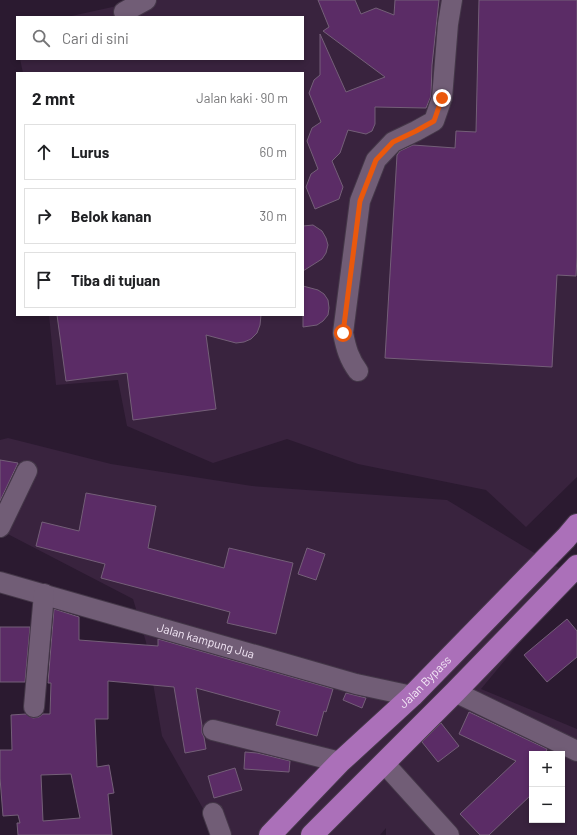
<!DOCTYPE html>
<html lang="id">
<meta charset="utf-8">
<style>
body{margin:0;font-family:Barlow,sans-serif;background:#f6f6f6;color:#202124}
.controls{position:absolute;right:12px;bottom:12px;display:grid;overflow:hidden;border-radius:0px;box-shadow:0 2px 6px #0003}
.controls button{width:36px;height:36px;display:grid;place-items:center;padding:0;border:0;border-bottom:1px solid #e0e0e0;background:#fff;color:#202124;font:20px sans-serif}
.stop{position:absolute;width:12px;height:12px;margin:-9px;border:3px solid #ea580c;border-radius:50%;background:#fff}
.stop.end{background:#ea580c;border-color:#fff;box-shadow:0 1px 4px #0008}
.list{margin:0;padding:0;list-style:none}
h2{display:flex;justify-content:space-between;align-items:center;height:52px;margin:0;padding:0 16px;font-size:17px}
h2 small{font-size:13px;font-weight:400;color:#757577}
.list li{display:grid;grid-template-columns:26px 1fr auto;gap:12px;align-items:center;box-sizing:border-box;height:56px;margin:0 8px 8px;padding:0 8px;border:1px solid #e0e0e0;border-radius:0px}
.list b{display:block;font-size:15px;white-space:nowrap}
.list em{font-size:13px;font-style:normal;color:#757577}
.icon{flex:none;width:22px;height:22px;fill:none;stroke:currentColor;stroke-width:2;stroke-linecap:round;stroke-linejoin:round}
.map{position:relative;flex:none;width:577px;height:835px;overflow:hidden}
.search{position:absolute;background:#fff;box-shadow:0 2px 6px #0003;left:16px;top:16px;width:288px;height:44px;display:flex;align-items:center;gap:10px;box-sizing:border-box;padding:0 14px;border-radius:0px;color:#757577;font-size:15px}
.panel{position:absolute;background:#fff;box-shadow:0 2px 6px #0003;left:16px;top:72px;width:288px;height:244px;border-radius:0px}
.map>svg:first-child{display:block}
.built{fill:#39233e;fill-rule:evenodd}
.building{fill:#5b2c66;stroke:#745f78;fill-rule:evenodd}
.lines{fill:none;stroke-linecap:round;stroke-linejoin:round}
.minor-casing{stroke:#443748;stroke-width:22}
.highway-casing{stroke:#443748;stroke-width:24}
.minor{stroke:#715d76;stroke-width:20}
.highway{stroke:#ab70b9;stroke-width:22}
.route{stroke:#ea580c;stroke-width:5}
.labels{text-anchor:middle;stroke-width:3;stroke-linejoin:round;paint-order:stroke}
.street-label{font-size:12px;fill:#f3e7f6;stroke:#221126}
</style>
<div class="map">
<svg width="577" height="835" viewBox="0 0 577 835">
<rect width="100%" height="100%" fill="#2b1a30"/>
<g class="built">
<polygon points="135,0 577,0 577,477 526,527 486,490 358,464 287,439 213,463 127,426 118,380 56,385 49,315 303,315 303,73 23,73 20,59 303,59 303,17 67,17 126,4"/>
<path d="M 8,438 L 111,464 L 252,486 L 447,500 L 574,577 L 481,689 L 577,729 L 577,835 L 386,835 L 386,828 L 380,835 L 218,835 L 162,736 L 146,642 L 133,599 L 0,530 L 0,440 ZM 532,754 L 562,754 L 562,820 L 532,820 Z"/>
</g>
<g class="building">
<polygon points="318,0 355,0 361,14 376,8 394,15 395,0 439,0 432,65 431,96 426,108 375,107 375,124 372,131 366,134 348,130 340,153 332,161 343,187 339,199 315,209 306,187 311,174 318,169 307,141 312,128 321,122 309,93 314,80 320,75 320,34 346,92 385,77 323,31 329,27"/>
<polygon points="479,0 577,0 577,256 576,276 557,275 552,367 385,358 397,155 400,151 413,145 455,148 456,131 476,132"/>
<polygon points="313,225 322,231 326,238 328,245 326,253 322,259 303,271 303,226"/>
<polygon points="303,286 318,290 324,294 328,300 329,308 328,315 323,321 317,325 303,327"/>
<polygon points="57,315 261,315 260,325 257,333 251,339 244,342 236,343 206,335 216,409 133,420 127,373 66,381"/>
<polygon points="0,460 18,463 0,501"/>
<polygon points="86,493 156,506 148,548 224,568 229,548 293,563 276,634 227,623 230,612 101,578 105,564 36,546 42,522 79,531"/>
<polygon points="307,548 325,554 316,580 298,574"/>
<path d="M 54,609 L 79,617 L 79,640 L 158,646 L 158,639 L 333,689 L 326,712 L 324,711 L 317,736 L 276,725 L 280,711 L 196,688 L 202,726 L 202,733 L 204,737 L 206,749 L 185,753 L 174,687 L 108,681 L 108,719 L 95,719 L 97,767 L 109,765 L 114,793 L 108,794 L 112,835 L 18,835 L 17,823 L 20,823 L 18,815 L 3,816 L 0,778 L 0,750 L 12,750 L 11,715 L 26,714 L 33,718 L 39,717 L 43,714 L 50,714 L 51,683 L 48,683 ZM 71,774 L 80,818 L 43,821 L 41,775 Z"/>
<polygon points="567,619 577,631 577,657 547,682 524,655"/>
<polygon points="0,627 30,627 25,682 0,682"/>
<polygon points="346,693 366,698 362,708 343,700"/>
<polygon points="469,712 547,749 545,754 532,754 532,794 489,835 480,835 460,814 516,761 459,734"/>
<polygon points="441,723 459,746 438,762 422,742"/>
<polygon points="245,752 257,753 290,761 289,772 244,769"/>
<polygon points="235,768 242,790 214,798 208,776"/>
</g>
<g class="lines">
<g class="minor-casing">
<g id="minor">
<polyline points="124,12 146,0"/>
<path d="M 358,371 C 349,359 346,348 343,333 L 360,201 L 376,160 L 393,142 L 416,131 L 434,121 L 442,98 L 448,24 L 452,0"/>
<polyline points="0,527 27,471"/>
<path id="s1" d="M 0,582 L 356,684 L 412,696"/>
<polyline points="455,692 577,751"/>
<polyline points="34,707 44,594"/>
<polyline points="213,730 340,762"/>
<polyline points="384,763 449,835"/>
<polyline points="213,813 221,835"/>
</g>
</g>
<g class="highway-casing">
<g id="highway">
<path id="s2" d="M 270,835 L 340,762 L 412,696 L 566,538 L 577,525"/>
<polyline points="312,835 455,692 577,566"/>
</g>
</g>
<use href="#minor" class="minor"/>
<use href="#highway" class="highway"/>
</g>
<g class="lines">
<polyline class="route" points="343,333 360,201 376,160 393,142 416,131 434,121 442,98"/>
</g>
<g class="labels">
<g class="street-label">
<text dy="4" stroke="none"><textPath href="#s1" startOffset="214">Jalan kampung Jua</textPath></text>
<text dy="4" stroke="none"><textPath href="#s2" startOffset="218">Jalan Bypass</textPath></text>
</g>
</g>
</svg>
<div class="controls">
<button>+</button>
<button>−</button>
</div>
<div class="stop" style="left:343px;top:333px"></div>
<div class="stop end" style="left:442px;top:98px"></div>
<div class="search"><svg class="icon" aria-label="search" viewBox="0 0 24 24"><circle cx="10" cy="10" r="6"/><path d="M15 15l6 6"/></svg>Cari di sini</div>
<section class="panel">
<h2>2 mnt<small>Jalan kaki · 90 m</small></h2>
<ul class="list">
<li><svg class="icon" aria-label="ahead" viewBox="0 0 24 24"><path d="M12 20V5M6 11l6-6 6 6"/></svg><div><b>Lurus</b></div><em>60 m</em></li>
<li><svg class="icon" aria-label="right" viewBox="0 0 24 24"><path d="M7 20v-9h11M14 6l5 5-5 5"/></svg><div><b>Belok kanan</b></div><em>30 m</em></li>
<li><svg class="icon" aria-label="arrive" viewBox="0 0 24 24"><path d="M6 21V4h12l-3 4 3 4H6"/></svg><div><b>Tiba di tujuan</b></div></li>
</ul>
</section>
</div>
